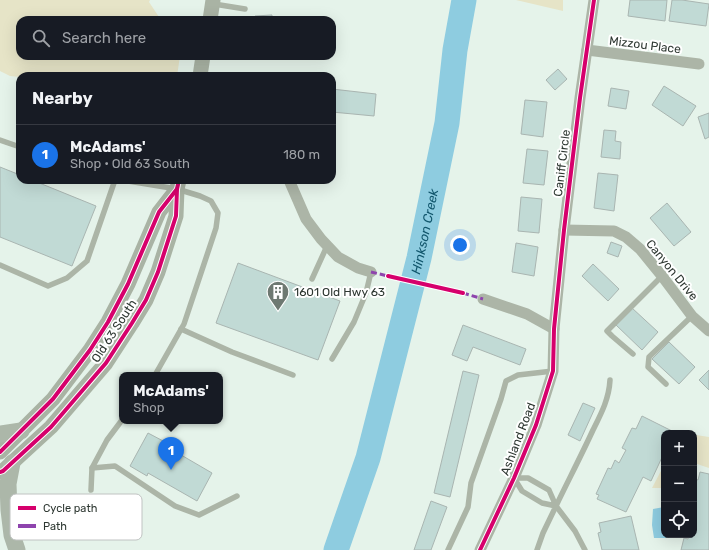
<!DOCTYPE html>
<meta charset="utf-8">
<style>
body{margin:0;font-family:Rubik,sans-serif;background:#242831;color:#f1f3f6}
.controls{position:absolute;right:12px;bottom:12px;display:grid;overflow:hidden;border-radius:8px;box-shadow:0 4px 16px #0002}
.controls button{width:36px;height:36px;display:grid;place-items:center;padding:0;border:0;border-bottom:1px solid #363941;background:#171b24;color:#f1f3f6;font:20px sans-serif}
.you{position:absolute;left:460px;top:245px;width:14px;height:14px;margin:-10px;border:3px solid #fff;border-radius:50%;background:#1a73e8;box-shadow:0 0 0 6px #1a73e833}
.badge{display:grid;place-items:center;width:26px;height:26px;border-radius:50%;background:#1a73e8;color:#fff;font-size:13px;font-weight:700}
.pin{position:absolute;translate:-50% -33px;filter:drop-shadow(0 1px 2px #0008)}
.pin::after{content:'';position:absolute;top:21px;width:14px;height:12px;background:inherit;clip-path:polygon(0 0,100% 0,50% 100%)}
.popup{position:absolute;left:119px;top:372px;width:104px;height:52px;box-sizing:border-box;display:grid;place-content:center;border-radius:8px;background:#171b24;filter:drop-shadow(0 1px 3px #0005);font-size:13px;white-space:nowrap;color:#9ea1a6}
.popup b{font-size:15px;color:#f1f3f6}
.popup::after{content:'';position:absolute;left:50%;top:100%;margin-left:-8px;border:8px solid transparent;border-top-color:#171b24}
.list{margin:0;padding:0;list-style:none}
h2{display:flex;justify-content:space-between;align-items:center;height:52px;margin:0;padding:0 16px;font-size:17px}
h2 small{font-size:13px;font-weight:400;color:#9ea1a6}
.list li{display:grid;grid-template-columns:26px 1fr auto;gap:12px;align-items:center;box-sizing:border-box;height:60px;padding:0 16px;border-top:1px solid #363941}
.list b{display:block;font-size:15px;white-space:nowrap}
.list p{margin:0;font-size:13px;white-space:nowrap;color:#9ea1a6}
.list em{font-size:13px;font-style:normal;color:#9ea1a6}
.icon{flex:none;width:22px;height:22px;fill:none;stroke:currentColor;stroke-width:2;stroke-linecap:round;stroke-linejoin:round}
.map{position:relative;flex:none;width:709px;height:550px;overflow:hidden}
.search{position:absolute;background:#171b24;box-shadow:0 4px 16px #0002;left:16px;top:16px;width:320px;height:44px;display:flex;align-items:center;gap:10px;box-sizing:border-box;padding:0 14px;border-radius:12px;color:#9ea1a6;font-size:15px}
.panel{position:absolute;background:#171b24;box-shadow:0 4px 16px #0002;left:16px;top:72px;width:320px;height:112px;border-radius:12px}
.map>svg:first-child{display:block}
.green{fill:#e6e4c7}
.water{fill:#8ecce0}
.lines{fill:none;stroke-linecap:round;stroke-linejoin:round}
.river{stroke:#8ecce0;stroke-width:25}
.building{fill:#c1dad5;stroke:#a9b5b1}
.service{stroke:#acb5a7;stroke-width:5.5}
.minor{stroke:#acb5a7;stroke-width:11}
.secondary{stroke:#a9b3a4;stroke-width:15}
.primary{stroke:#acb7a9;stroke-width:17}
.quiet{stroke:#8e44ad;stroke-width:3;stroke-dasharray:6 3;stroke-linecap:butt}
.cycleway-casing{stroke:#fff;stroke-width:6}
.cycleway{stroke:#d6006c;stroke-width:4}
.labels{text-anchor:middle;stroke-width:4;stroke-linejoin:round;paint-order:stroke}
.street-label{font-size:12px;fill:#2e3832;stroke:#fff}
.poi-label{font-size:12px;fill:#2e3832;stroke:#fff;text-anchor:start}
.water-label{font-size:13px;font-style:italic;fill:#11566c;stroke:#fff}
.key{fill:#fff;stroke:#c0c3c2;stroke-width:1}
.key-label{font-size:11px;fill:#2e3832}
</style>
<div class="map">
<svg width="709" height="550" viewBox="0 0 709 550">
<rect width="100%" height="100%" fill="#e5f3ea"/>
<g class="green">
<polygon points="0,0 150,0 149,2 159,17 162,20 20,20 20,56 180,56 177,76 20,76 20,77 10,76 0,71"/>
<polygon points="516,0 563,0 563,11"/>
<polygon points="696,435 709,437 709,468 697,464 694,469 694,437"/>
<polygon points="664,465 664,488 652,488"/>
</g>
<polygon class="water" points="664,507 664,535 667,535 667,538 654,538 652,525 653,509"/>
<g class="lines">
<path class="river" id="s1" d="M 336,550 L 368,458 L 419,258 L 447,123 L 455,50 L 464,0"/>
</g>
<g class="building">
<polygon points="630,0 667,0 665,21 628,16"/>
<polygon points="672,0 682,0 709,4 706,26 669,21"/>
<polygon points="272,15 272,20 255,20 255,16"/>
<polygon points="558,69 567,79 555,90 546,80"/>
<polygon points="664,86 696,106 683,126 652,105"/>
<polygon points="611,88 629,91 626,109 608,106"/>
<polygon points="332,89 376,94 374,116 332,112"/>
<polygon points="525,100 547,102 543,137 521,134"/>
<polygon points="709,113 709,137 705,139 698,117"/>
<polygon points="604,130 616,131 615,141 621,142 620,159 601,157"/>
<polygon points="527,149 548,151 544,185 523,183"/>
<polygon points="0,167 20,175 20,180 32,180 96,206 72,266 0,237"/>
<polygon points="598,173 618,175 614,211 594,208"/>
<polygon points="521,197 542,199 539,233 518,231"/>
<polygon points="667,203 691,232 674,246 650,218"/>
<polygon points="611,242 622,246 618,257 607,253"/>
<polygon points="516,243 538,247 534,276 512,272"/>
<polygon points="238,263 340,301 318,360 216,323"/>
<polygon points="593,264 619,289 608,301 582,276"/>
<polygon points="632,308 658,332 642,350 616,325"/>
<polygon points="463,325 526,349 520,365 473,347 467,361 452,355"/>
<polygon points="669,342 695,367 679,384 652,359"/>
<polygon points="709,370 709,390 699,380"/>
<polygon points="463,371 479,375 450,497 434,493"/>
<polygon points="583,403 595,408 580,441 568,435"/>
<polygon points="642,416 674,432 674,433 664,433 664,453 651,481 643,477 626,512 597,499 599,495 596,494 608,468 611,469 615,460 619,463 626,450 622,448 632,428 636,429"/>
<polygon points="148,433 165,442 164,445 212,473 197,501 148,473 147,476 130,466"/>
<polygon points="700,472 709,474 709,550 681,550 684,538 688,539 689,535 694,535 694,479 698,480"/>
<polygon points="431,501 447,507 431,550 414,550"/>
<polygon points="631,516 639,550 602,550 598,533 601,532 599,523"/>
</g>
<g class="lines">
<g class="service">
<polyline points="214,4 245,9"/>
<polyline points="0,140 20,147"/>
<polyline points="122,180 177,189 200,196 211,201 218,213 216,228 184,324 155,375"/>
<polyline points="0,265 48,286 67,278 87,261 115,180"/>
<polyline points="312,279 327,246"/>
<polyline points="181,329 232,352 293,375"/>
<polyline points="633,354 612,336 607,331 662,276"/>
<polyline points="332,359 354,322 366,293 371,272"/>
<polyline points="666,384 648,367 649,357 692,316"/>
<polyline points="92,468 115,466 175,506 199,515 237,496"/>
<polyline points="91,490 92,468 107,440 122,420"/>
<polyline points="448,550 468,507 471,483 501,399 506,381 518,375 553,371"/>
<polyline points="537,550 543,533 556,506 542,503 522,491 514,478 528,478 549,490 556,506"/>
<path d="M 585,550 L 575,531 L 556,506 C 568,481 581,456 593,430 C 601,414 609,399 610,380"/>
</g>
<g class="minor">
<polyline points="587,50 699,64"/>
<polyline points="289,180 306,219 321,239 338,257 358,268 371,272"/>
<polyline points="564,230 614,231 626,237 640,249 662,276 692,316 709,331"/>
<polyline points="483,299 527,314 554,329"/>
<polyline points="480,550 514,478 536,425 553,371 554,329 564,230 580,98 594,0"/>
</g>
<g class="secondary">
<polyline points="210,20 213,0"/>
<polyline points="200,76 203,56"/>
<polyline points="0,452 53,399 90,350 108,322 128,284 159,212 177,189"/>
<polyline points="0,472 3,471 51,427 106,363 132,323 146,300 158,272 176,216 177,189 179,180"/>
</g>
<g class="primary">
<polyline points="0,434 21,431"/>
<polyline points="12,463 8,484 9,510 12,535 17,550"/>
</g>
<g class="quiet">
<polyline points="371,272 388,276"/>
<polyline points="463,293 483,299"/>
</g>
<g class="cycleway-casing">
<g id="cycleway">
<polyline points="388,276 463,293"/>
<polyline points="0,452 53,399 90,350 108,322 128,284 159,212 177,189"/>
<polyline points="0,472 3,471 51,427 106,363 132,323 146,300 158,272 176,216 177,189 179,180"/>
<polyline points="480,550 514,478 536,425 553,371 554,329 564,230 580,98 594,0"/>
</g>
</g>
<use href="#cycleway" class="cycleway"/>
</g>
<defs>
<g id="building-pin" transform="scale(1.15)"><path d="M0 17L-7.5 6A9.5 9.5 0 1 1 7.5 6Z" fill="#6e7972" stroke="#fff"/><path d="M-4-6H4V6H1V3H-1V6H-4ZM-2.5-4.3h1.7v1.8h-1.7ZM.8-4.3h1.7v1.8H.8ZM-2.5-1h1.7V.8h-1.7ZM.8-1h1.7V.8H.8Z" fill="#fff"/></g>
</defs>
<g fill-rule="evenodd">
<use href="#building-pin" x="278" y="292"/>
</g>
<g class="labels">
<g class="street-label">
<text transform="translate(645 45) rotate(7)" y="4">Mizzou Place</text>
<text transform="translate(562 163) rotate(-83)" y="4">Caniff Circle</text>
<text transform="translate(672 270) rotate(51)" y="4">Canyon Drive</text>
<text transform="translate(114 331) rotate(-57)" y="4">Old 63 South</text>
<text transform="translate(518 439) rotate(-69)" y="4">Ashland Road</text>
</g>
<g class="poi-label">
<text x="294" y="296">1601 Old Hwy 63</text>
</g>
<g class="water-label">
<text dy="5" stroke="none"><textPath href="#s1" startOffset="331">Hinkson Creek</textPath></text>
</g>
</g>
<rect x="10" y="494" width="132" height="46" rx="6" class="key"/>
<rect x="18" y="506" width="18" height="4" fill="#d6006c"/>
<rect x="18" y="524" width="18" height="4" fill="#8e44ad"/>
<g class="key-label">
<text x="43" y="512">Cycle path</text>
<text x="43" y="530">Path</text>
</g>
</svg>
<div class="controls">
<button>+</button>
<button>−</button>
<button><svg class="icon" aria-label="locate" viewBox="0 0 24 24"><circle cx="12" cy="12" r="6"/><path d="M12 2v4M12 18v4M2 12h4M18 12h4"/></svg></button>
</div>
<div class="you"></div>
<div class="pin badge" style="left:171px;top:470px">1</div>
<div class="popup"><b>McAdams'</b>Shop</div>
<div class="search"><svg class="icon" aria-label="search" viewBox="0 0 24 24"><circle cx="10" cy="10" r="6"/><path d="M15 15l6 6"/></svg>Search here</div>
<section class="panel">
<h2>Nearby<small></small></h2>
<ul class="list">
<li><span class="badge">1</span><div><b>McAdams'</b><p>Shop · Old 63 South</p></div><em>180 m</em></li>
</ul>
</section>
</div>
